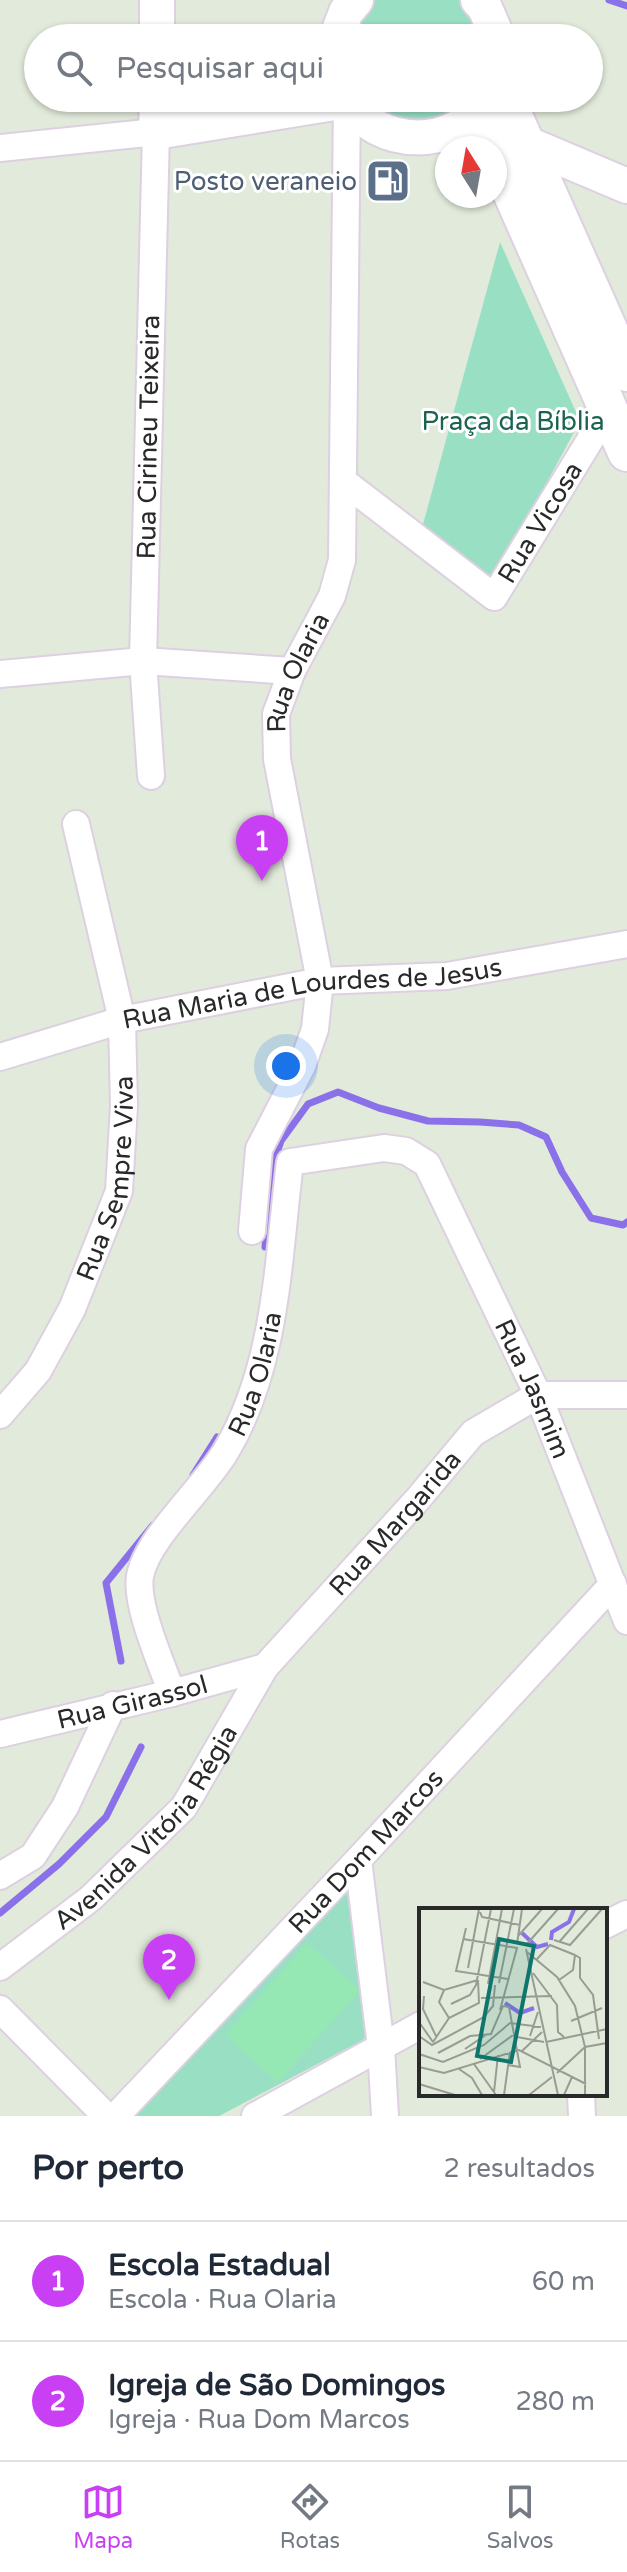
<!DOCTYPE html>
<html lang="pt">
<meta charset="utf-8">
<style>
body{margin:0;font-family:"Varela Round",sans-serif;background:#f6f6f7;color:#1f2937}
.compass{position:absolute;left:435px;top:136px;width:72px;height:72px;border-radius:50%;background:#fff;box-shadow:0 2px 6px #0004;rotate:349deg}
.you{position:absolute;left:286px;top:1066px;width:28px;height:28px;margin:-20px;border:6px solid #fff;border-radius:50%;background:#1a73e8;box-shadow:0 0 0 12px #1a73e833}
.badge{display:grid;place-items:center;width:52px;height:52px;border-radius:50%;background:#c93ff3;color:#fff;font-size:26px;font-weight:700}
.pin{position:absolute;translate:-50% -66px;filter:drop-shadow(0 2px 4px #0008)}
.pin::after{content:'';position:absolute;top:42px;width:28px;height:24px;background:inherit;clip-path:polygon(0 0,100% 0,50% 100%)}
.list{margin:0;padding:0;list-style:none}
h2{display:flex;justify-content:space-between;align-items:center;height:104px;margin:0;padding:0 32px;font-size:34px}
h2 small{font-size:26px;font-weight:400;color:#747a83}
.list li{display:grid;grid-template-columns:52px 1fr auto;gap:24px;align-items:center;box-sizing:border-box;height:120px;padding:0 32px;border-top:2px solid #e0e1e3}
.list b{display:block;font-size:30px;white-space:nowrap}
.list p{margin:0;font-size:26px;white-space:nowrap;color:#747a83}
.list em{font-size:26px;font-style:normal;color:#747a83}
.icon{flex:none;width:44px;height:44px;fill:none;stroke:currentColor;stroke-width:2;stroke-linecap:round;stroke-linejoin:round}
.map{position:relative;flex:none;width:627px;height:2116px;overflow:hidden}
.search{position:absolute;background:#fff;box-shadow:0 2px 6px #0004;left:24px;right:24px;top:24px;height:88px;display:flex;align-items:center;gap:20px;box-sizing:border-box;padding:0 28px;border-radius:44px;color:#747a83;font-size:30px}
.sheet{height:344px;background:#fff}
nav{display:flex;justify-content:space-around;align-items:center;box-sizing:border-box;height:112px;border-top:2px solid #e0e1e3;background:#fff;font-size:22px;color:#747a83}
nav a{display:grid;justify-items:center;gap:4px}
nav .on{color:#c93ff3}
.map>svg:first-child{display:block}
.green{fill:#99dfc4}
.pitch{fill:#95e7b3}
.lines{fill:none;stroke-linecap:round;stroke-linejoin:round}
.stream{stroke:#8b71e9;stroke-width:7}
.minor-casing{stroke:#ddd0e1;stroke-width:30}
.tertiary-casing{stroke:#ddd0e1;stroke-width:38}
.secondary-casing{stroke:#ddd0e1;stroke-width:42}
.minor{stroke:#fff;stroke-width:26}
.tertiary{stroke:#fff;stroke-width:34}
.secondary{stroke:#fff;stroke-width:38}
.labels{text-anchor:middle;stroke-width:6;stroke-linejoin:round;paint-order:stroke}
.service-label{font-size:26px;fill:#4e5e75;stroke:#fff;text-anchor:end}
.park-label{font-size:26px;fill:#1c6250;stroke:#fff}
.street-label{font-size:26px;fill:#292929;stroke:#fff}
.inset-river{fill:none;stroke:#8b71e9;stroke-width:4}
.inset-road{fill:none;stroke:#989d94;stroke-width:2}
.view{fill:#0f766e;fill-opacity:0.15;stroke:#0f766e;stroke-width:4}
.inset-edge{fill:none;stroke:#292929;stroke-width:4}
</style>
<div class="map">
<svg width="627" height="2116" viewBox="0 0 627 2116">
<rect width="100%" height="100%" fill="#e2eadb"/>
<g class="green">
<polygon points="369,0 463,0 485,38 346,38"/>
<polygon points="360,98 471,98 444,119 398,123"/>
<polygon points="500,242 580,421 491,586 422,528"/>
<polygon points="343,1893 354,1897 368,2035 363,2040 219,2116 135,2116 332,1896"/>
</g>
<polygon class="pitch" points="307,1943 361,1990 278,2082 225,2035"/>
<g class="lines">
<g class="stream">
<polyline points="609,0 627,6"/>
<polyline points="265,1247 271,1171 281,1141 308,1104 338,1092 379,1108 428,1121 480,1122 519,1125 546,1137 562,1172 591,1218 623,1225 627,1222"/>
<polyline points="193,1475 217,1437"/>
<polyline points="121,1661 106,1583 153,1525"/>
<polyline points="0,1913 59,1864 106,1817 141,1747"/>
</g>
<g class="minor-casing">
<g id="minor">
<polyline points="0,148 156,132 143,661 151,776"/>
<path id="s1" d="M 343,481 L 494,597 L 609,409"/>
<polyline points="0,674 143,661 292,671"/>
<path id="s2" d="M 0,1057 L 122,1020 L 320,981 L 447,976 L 627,944"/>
<path id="s3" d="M 252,1231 L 259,1149 L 302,1066 L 315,1029 L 320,981 L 277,759 L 276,714 L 292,671 L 332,596 L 342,560 L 347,101"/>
<path id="s4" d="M 0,1415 L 38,1371 L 72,1309 L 119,1191 L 124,1106 L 122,1020 L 76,824"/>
<path id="s5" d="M 172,1693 C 162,1665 135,1605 140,1576 C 147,1538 205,1487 226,1451 C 277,1365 278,1259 290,1162 L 384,1148 L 406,1151 L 427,1164 L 538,1395 L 627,1621"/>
<path id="s6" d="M 0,1734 L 172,1693 L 265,1667"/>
<polyline points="358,1860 381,2047 385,2116"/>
<polyline points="0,1876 33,1856 65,1807 113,1705"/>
<polyline points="605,1925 627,1914"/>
<path id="s7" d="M 0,1967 L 91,1898 L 184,1807 L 265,1667 L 417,1500 L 473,1433 L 538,1395 L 627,1395"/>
<polyline points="0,2009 106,2116"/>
<polyline points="581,2094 582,2116"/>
<path id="s8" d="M 116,2116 L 358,1860 L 613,1584"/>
<polyline points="255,2116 421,2025"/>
</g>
</g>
<g class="tertiary-casing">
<g id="tertiary">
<polyline points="478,0 485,8 498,38"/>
<polyline points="157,38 157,0"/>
<polyline points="336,38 346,12 356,0"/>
<polyline points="157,98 156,132 347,101"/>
<path d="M 345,98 C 378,150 456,151 488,98"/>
<polyline points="523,142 627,186"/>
</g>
</g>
<g class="secondary-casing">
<g id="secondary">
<polyline points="505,98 627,372"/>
<polyline points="477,114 492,148"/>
<polyline points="495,154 627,452"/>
</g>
</g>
<use href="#minor" class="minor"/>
<use href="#tertiary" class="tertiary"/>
<use href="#secondary" class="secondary"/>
</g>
<defs>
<g id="fuel-square" transform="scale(2.3)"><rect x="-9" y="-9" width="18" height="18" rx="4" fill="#5c6f8a" stroke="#fff"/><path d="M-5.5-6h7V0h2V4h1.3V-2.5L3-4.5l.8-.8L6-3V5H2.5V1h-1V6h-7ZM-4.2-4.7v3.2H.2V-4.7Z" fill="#fff"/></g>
</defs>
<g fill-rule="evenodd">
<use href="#fuel-square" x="388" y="181"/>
</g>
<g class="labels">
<g class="service-label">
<text x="357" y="190">Posto veraneio</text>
</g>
<g class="park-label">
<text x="513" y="430">Praça da Bíblia</text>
</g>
<g class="street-label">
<text transform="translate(148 437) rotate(-89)" y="9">Rua Cirineu Teixeira</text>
<text dy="9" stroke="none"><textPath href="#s1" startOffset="278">Rua Vicosa</textPath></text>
<text dy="9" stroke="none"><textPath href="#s3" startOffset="580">Rua Olaria</textPath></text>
<text dy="9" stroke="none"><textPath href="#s2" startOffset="320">Rua Maria de Lourdes de Jesus</textPath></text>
<text dy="9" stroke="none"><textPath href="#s4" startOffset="266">Rua Sempre Viva</textPath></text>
<text dy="9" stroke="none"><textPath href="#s5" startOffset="358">Rua Olaria</textPath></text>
<text dy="9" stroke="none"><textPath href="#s5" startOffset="964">Rua Jasmim</textPath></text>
<text dy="9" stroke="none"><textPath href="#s7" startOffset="600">Rua Margarida</textPath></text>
<text dy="9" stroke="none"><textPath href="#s6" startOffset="136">Rua Girassol</textPath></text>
<text dy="9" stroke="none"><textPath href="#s7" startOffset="204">Avenida Vitória Régia</textPath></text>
<text dy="9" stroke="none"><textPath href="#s8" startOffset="364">Rua Dom Marcos</textPath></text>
</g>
</g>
<g transform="translate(419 1908)">
<rect width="188" height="188" fill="#e2eadb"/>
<path class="inset-river" d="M 103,25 L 118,39 L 129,36M 132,32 L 133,24 L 150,14 L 155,1M 86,95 L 101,105 L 115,100"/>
<path class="inset-road" d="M 61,4 L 63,9 L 101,17M 47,20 L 37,63 L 89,71M 100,27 L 123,1M 44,31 L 98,40 L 81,102M 135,32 L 151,37 L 183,1M 141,33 L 169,1M 98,36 L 103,1M 107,37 L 139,1M 107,41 L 139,187M 108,44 L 138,69 L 156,98 L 166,139 L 166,187M 156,47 L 161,50 L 161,70 L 174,87 L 180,131M 118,51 L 131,37 L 156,47M 49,60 L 60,1M 114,65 L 138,97 L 139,124 L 145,129M 140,72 L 154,62 L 156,47M 4,74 L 25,82 L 59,72M 80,75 L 95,1M 69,76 L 83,1M 25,82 L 20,94 L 30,110M 5,88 L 4,101 L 17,128M 62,90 L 133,88M 32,96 L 51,87 L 57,77 L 72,1M 152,113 L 183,100M 0,114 L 14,134M 72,126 L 84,98 L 90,99 L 101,159 L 89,157M 0,128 L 13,137 L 65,109 L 74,98 L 76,77M 111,128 L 119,104M 98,129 L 125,134M 14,134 L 30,110 L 60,95 L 59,72M 127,134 L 188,121M 46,141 L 68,126M 103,143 L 123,124M 19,145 L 51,128 L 73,126M 0,146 L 24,154 L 65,137 L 91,115 L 122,119M 61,151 L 97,125M 55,156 L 77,187M 0,159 L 25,165 L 100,142 L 167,176M 40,161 L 53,170 L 63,187M 138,165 L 166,139 L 188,135M 0,176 L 36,187M 75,184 L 79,147M 85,187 L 91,144M 110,187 L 133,169M 139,187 L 145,187 L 153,169"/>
<path class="view" d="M 80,31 L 115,38 L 92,154 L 58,148 Z"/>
<rect width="188" height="188" class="inset-edge"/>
</g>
</svg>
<svg class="compass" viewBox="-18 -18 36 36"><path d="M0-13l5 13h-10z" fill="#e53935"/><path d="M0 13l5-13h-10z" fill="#747a83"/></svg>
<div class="you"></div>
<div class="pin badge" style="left:262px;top:881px">1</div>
<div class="pin badge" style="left:169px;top:2000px">2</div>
<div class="search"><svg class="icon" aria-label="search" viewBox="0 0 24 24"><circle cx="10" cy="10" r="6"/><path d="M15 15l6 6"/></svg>Pesquisar aqui</div>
</div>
<section class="sheet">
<h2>Por perto<small>2 resultados</small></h2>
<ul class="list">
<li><span class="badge">1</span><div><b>Escola Estadual</b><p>Escola · Rua Olaria</p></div><em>60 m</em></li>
<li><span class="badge">2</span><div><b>Igreja de São Domingos</b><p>Igreja · Rua Dom Marcos</p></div><em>280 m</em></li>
</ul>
</section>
<nav>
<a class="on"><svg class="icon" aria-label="map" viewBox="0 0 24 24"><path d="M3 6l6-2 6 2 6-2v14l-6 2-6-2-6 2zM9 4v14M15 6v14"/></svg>Mapa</a>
<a><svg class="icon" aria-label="directions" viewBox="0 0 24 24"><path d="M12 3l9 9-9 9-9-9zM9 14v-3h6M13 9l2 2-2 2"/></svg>Rotas</a>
<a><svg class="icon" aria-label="saved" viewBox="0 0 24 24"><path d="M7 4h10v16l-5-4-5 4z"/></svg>Salvos</a>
</nav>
